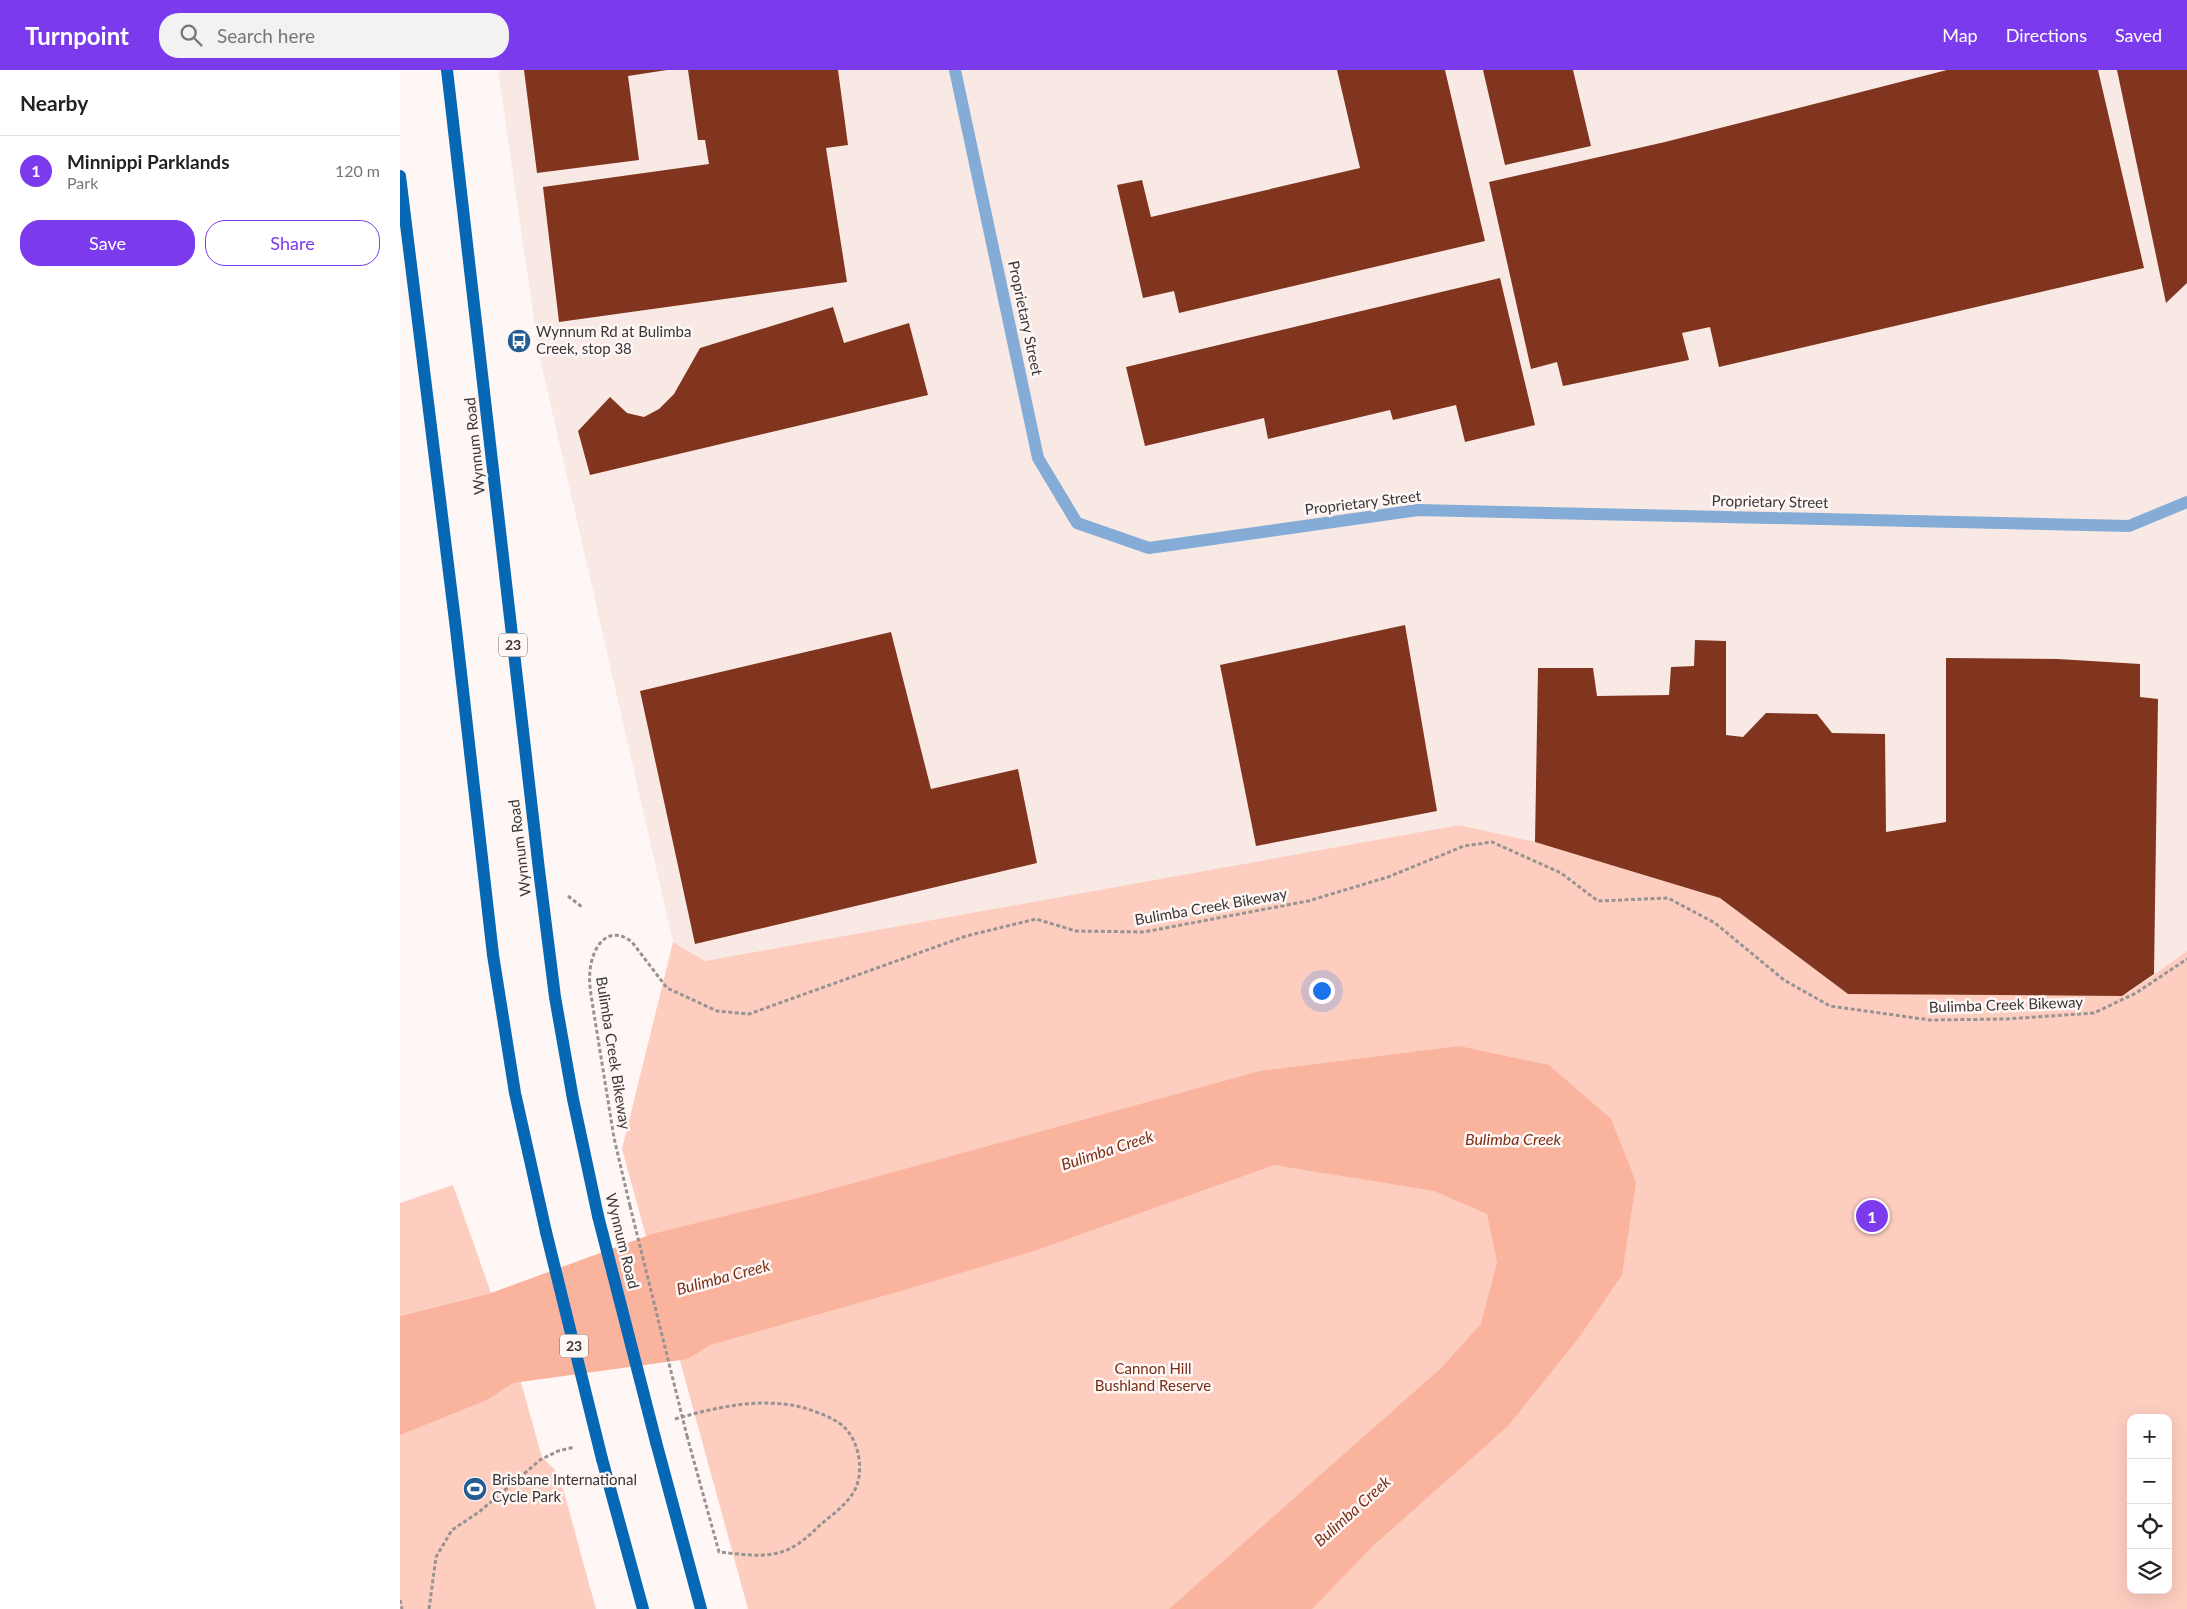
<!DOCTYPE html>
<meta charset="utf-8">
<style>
body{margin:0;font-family:Lato,sans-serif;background:#f2f2f2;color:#222}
.controls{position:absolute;right:15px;bottom:15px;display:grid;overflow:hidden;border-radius:10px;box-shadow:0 5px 20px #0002}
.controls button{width:45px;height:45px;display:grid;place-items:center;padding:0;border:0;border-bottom:1px solid #e0e0e0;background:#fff;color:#222;font:25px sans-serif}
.you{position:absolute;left:921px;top:920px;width:18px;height:18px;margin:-12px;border:4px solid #fff;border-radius:50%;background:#1a73e8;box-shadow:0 0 0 8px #1a73e833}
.badge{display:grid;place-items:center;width:32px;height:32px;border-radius:50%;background:#7c3aed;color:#fff;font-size:16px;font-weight:700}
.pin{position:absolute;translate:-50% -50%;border:2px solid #fff;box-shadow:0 1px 5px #0006}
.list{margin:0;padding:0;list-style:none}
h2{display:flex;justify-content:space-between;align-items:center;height:65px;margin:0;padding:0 20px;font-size:21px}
h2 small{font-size:16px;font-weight:400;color:#767676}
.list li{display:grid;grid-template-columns:32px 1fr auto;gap:15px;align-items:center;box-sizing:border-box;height:70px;padding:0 20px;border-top:1px solid #e0e0e0}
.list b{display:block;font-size:19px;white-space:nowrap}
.list p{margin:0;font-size:16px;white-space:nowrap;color:#767676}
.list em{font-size:16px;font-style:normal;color:#767676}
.actions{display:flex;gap:10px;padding:15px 20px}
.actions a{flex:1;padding:11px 0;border:1px solid #7c3aed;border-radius:20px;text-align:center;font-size:18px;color:#7c3aed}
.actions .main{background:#7c3aed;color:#fff}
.icon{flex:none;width:28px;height:28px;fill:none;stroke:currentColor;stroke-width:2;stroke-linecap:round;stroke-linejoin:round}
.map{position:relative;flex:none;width:1787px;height:1539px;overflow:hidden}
header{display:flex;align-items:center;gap:30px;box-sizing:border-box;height:70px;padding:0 25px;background:#7c3aed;color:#fff}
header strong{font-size:24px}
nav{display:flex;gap:28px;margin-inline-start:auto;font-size:18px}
.search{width:350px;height:45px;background:#f2f2f2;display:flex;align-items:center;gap:12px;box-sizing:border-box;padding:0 18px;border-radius:20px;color:#767676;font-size:19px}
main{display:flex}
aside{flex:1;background:#fff}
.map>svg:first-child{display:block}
.built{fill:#f8e9e5}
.green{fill:#fdcec0;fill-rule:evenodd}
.water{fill:#fab49e}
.building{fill:#81351e}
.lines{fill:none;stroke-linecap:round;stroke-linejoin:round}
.path{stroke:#989392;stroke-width:3;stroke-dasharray:4 2.5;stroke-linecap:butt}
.minor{stroke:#84acd7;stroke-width:12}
.primary{stroke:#0667b4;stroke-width:12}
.path-bridge{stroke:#989392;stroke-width:3;stroke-dasharray:4 2.5;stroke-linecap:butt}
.primary-bridge{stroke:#0667b4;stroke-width:12}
.labels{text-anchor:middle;stroke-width:5;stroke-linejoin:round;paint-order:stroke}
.shield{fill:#fef7f6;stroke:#74706f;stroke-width:1}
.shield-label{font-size:14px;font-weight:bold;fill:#393635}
.street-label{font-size:15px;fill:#393635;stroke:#fef7f6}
.poi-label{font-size:15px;fill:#393635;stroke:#fef7f6;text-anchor:start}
.park-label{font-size:15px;fill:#792d15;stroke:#fef7f6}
.water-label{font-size:16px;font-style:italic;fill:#7b2f17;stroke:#fef7f6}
</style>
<header>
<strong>Turnpoint</strong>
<div class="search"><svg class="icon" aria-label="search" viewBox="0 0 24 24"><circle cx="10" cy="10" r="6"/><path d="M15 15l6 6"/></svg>Search here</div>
<nav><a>Map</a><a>Directions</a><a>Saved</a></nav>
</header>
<main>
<aside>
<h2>Nearby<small></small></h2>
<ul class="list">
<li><span class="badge">1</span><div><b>Minnippi Parklands</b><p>Park</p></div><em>120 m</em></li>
</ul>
<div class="actions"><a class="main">Save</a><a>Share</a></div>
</aside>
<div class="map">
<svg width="1787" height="1539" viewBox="0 0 1787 1539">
<rect width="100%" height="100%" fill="#fef7f6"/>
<polygon class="built" points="98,0 1787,0 1787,881 1722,926 1448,924 1320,828 1059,755 305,891 273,872 139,284"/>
<g class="green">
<path d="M 1059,755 L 1135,772 L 1320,828 L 1448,924 L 1728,923 L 1787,881 L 1787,1539 L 348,1539 L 222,1079 L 273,872 L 305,891 ZM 1731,1348 L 1768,1348 L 1768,1520 L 1731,1520 Z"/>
<polygon points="53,1115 91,1223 0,1246 0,1133"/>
<polygon points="107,1263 142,1387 159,1404 196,1539 0,1539 0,1299"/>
</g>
<polygon class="water" points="1059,976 1149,995 1211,1049 1236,1112 1222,1205 1178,1269 1108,1356 974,1475 912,1539 769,1539 1040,1299 1081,1254 1097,1192 1087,1144 1034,1121 874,1095 637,1180 501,1221 310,1275 288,1289 113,1313 87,1330 0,1365 0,1246 91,1223 252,1164 410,1125 860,1001"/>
<g class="building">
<polygon points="124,0 267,0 228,6 239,90 137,103"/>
<polygon points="288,0 438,0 448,75 426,78 447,212 159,252 143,117 309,94 305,70 298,70"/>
<polygon points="937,0 1045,0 1085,171 779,243 774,221 743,228 717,115 742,110 751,147 960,98"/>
<polygon points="1083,0 1173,0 1191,76 1105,95"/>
<polygon points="1547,0 1698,0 1744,198 1319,297 1310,257 1282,263 1289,290 1163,316 1157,292 1131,299 1089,112 1265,72"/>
<polygon points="1717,0 1787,0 1787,213 1766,233"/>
<polygon points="1100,208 1135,355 1065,372 1056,335 993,350 990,340 868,369 864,348 745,376 726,297"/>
<polygon points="433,237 444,273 509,253 528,325 190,405 178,361 210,327 227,343 244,347 259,339 274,324 300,278"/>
<polygon points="1005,555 1037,741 856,776 820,595"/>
<polygon points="491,562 531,719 618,699 637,793 295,874 240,621"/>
<polygon points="1295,570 1326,571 1326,665 1343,667 1366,643 1417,644 1432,663 1485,664 1486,762 1546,752 1546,588 1658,589 1740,594 1740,627 1758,629 1754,904 1722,926 1448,924 1320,828 1135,772 1138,598 1193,598 1197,626 1269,625 1271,597 1294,596"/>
</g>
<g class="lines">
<g class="path">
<polyline points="168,826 182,837"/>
<path d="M 230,1136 L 214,1068 L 191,925 C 190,917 189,909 190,901 C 192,877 208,853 232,872 L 267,918 L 317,941 L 349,944 L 566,866 L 636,849 L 676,861 L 744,862 L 908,831 L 988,807 L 1064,776 L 1092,772 L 1161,803 L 1198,831 L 1268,828 L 1315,853 L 1384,910 L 1430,936 L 1530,950 L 1606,949 L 1694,943 L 1736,923 L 1787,889"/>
<path d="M 275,1349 C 313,1338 352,1329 391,1335 C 405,1337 434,1347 444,1357 C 460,1372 465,1405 453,1423 C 445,1436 432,1445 420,1455 C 411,1464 399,1475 387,1480 C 366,1489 341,1484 319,1482 L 287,1366"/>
<polyline points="0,1530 2,1539"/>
<polyline points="29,1539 36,1487 52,1460 79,1442 140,1390 158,1381 175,1377"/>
</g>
<polyline class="minor" points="555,0 638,388 677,453 749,478 1018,440 1729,456 1787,432"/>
<g class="primary">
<polyline points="47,0 139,800 155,927 173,1029 198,1146"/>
<polyline points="0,106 56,559 93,885 115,1023 146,1162"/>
<polyline points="256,1372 301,1539"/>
<polyline points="202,1389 243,1539"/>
</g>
<polyline class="path-bridge" points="230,1136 287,1366"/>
<g class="primary-bridge">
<polyline points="198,1146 256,1372"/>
<polyline points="146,1162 202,1389"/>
</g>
</g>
<defs>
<g id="bus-disc" transform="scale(1.25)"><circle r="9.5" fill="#245c94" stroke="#fef7f6"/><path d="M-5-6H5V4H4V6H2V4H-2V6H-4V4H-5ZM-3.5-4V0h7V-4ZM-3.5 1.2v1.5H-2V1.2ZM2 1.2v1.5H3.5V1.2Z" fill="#fff"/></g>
<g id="stadium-disc" transform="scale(1.25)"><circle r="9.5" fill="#245c94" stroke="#fef7f6"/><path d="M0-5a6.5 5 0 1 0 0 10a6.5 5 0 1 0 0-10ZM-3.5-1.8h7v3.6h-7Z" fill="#fff"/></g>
</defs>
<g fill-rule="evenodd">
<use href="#bus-disc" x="119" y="271"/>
<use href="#stadium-disc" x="75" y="1419"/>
</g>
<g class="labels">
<g class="shield">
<rect x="99" y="563.5" width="28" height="23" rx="4"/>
<rect x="160" y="1264.5" width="28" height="23" rx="4"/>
</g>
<g class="shield-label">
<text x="113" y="580">23</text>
<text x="174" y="1281">23</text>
</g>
<g class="street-label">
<text transform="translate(625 248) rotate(78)" y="5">Proprietary Street</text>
<text transform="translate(75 376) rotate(-96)" y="5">Wynnum Road</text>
<text transform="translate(1370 432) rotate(1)" y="5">Proprietary Street</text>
<text transform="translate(963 433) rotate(-7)" y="5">Proprietary Street</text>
<text transform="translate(120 778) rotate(-97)" y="5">Wynnum Road</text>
<text transform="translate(811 837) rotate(-10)" y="5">Bulimba Creek Bikeway</text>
<text transform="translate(1606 935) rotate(-2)" y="5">Bulimba Creek Bikeway</text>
<text transform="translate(213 983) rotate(81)" y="5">Bulimba Creek Bikeway</text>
<text transform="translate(222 1171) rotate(76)" y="5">Wynnum Road</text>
</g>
<g class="poi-label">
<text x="136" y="267">Wynnum Rd at Bulimba<tspan x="136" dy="17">Creek, stop 38</tspan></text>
<text x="92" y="1415">Brisbane International<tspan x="92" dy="17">Cycle Park</tspan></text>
</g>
<g class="park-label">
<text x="753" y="1304">Cannon Hill<tspan x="753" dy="17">Bushland Reserve</tspan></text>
</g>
<g class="water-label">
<text x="1113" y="1075">Bulimba Creek</text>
<text transform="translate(707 1080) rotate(-18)" y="6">Bulimba Creek</text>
<text transform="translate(323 1207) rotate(-15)" y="6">Bulimba Creek</text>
<text transform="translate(952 1441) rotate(-42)" y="6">Bulimba Creek</text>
</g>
</g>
</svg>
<div class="controls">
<button>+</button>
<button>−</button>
<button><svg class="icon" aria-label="locate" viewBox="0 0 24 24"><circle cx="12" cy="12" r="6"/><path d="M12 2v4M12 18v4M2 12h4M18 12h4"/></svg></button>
<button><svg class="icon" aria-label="layers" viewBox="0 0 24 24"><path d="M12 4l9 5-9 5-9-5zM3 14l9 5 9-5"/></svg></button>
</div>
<div class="you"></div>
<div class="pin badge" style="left:1472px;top:1146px">1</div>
</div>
</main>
